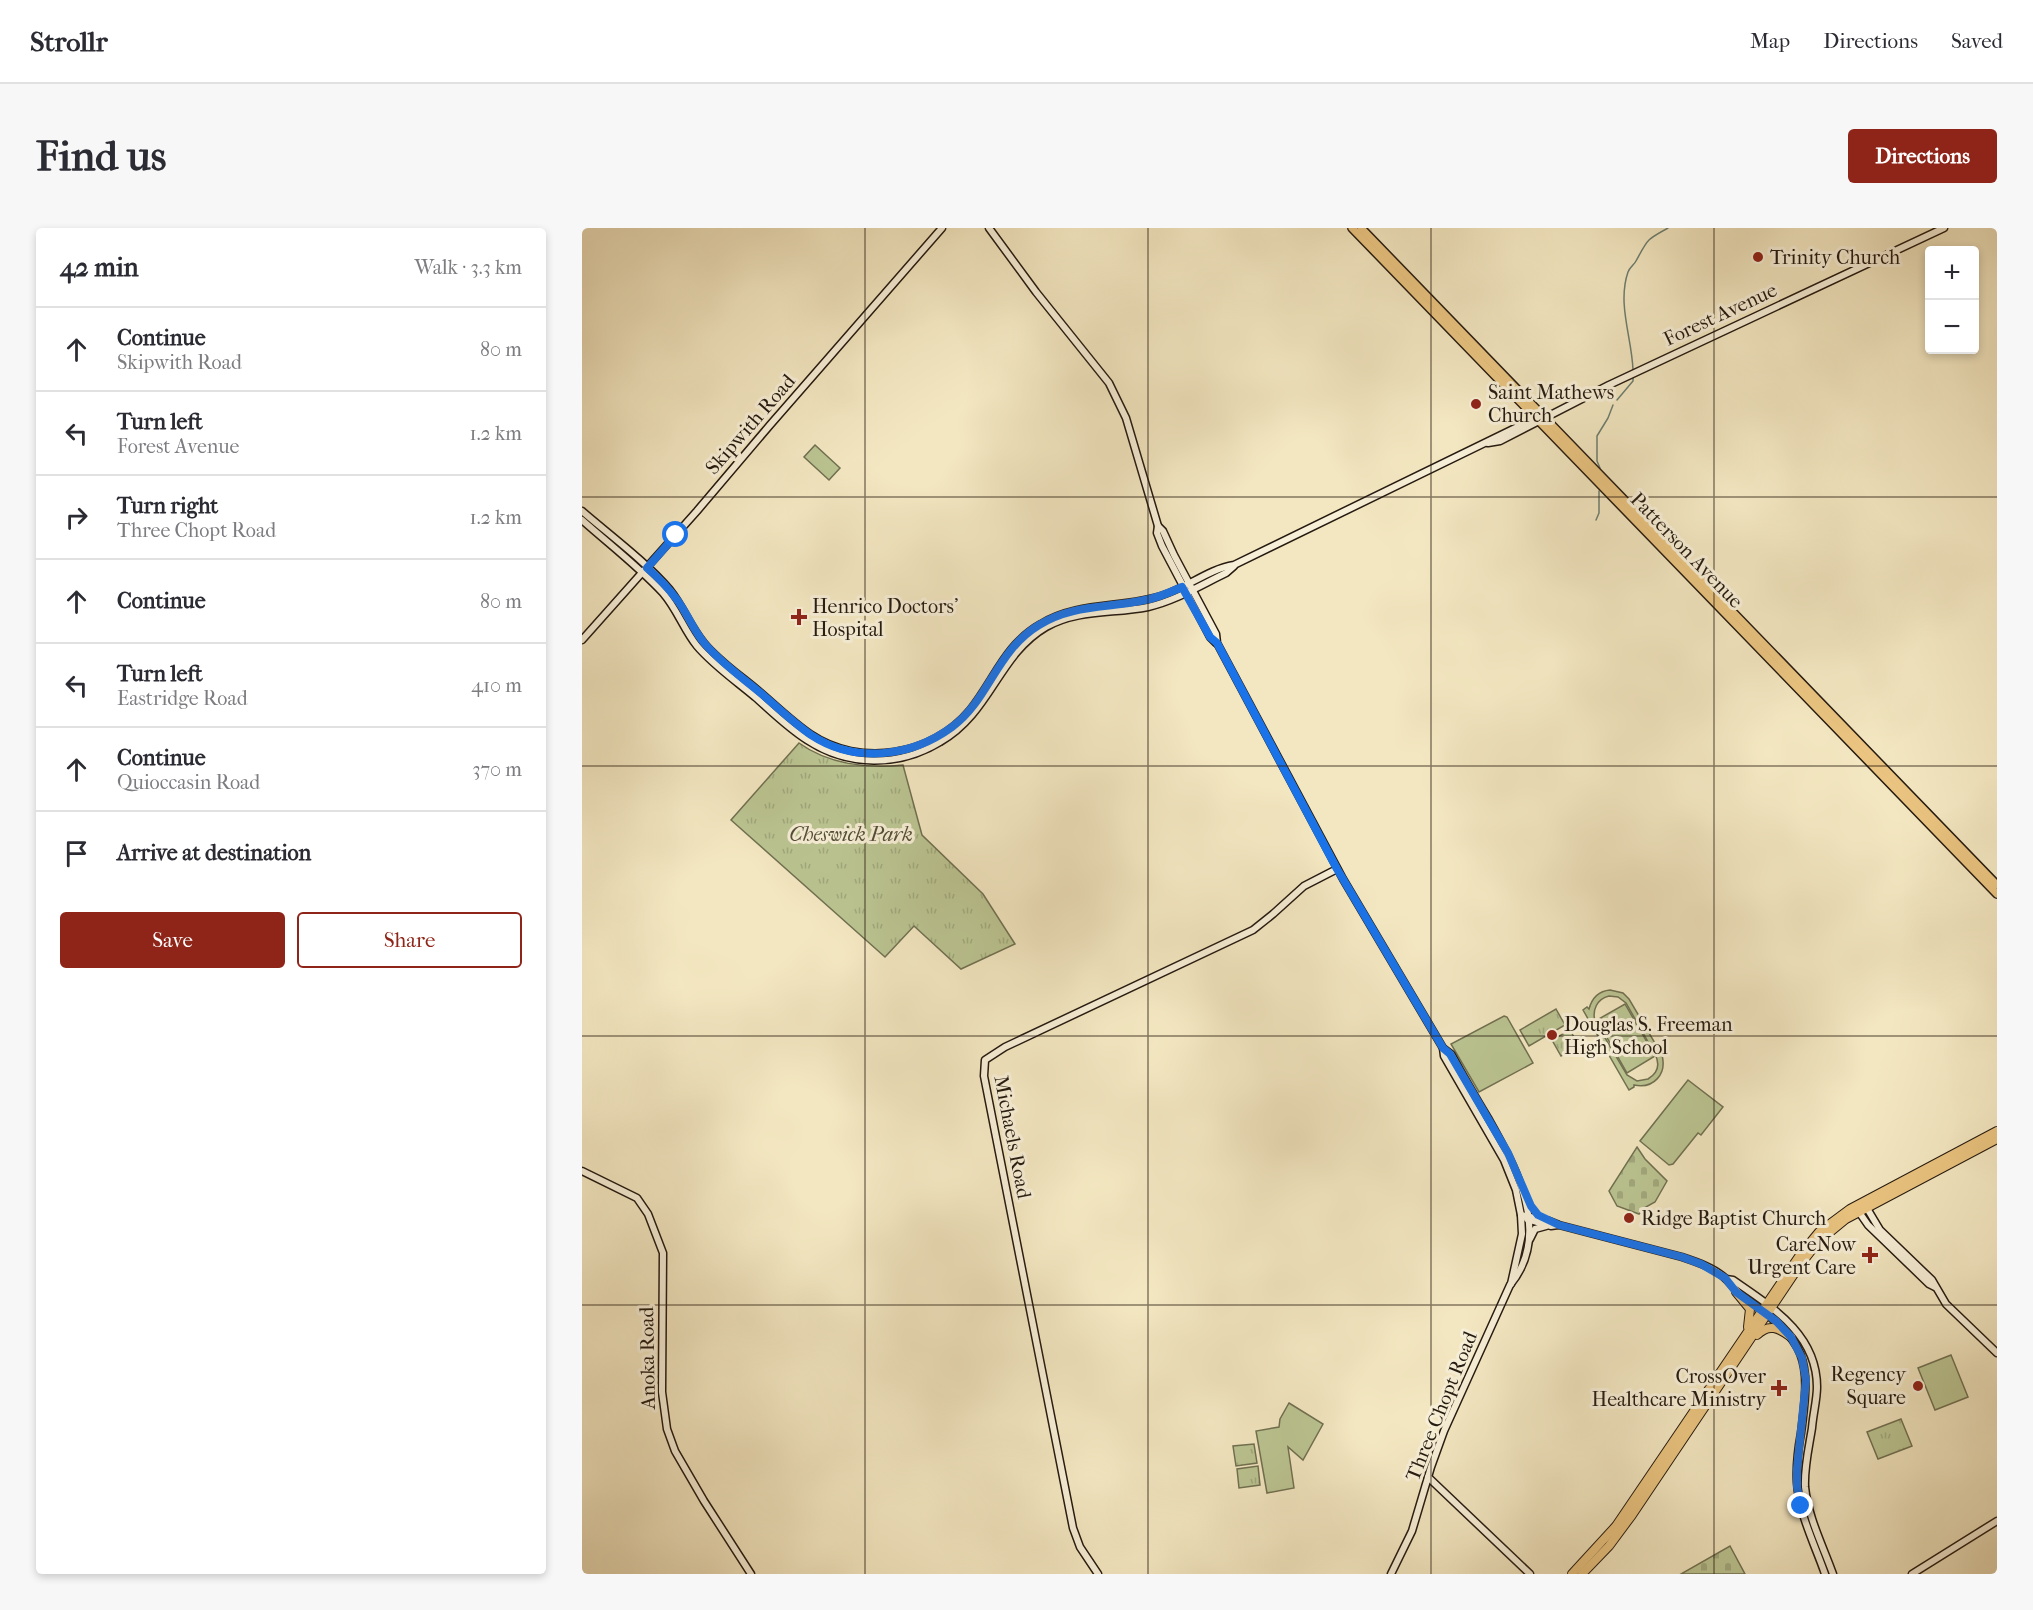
<!DOCTYPE html>
<meta charset="utf-8">
<style>
body{margin:0;font-family:"IM FELL French Canon",serif;background:#f7f7f7;color:#2b2b33}
.controls{position:absolute;right:18px;top:18px;display:grid;overflow:hidden;border-radius:6px;box-shadow:0 3px 9px #0003}
.controls button{width:54px;height:54px;display:grid;place-items:center;padding:0;border:0;border-bottom:2px solid #e1e1e2;background:#fff;color:#2b2b33;font:30px sans-serif}
.stop{position:absolute;width:18px;height:18px;margin:-14px;border:4px solid #1a73e8;border-radius:50%;background:#fff}
.stop.end{background:#1a73e8;border-color:#fff;box-shadow:0 2px 6px #0008}
.list{margin:0;padding:0;list-style:none}
h2{display:flex;justify-content:space-between;align-items:center;height:78px;margin:0;padding:0 24px;font-size:26px}
h2 small{font-size:20px;font-weight:400;color:#7c7c81}
.list li{display:grid;grid-template-columns:39px 1fr auto;gap:18px;align-items:center;box-sizing:border-box;height:84px;padding:0 24px;border-top:2px solid #e1e1e2}
.list b{display:block;font-size:22px;white-space:nowrap}
.list p{margin:0;font-size:20px;white-space:nowrap;color:#7c7c81}
.list em{font-size:20px;font-style:normal;color:#7c7c81}
.actions{display:flex;gap:12px;padding:18px 24px}
.actions a{flex:1;padding:14px 0;border:2px solid #8f2418;border-radius:6px;text-align:center;font-size:21px;color:#8f2418}
.actions .main{background:#8f2418;color:#fff}
.icon{flex:none;width:33px;height:33px;fill:none;stroke:currentColor;stroke-width:2;stroke-linecap:round;stroke-linejoin:round}
.map{position:relative;flex:none;width:1415px;height:1346px;overflow:hidden;border-radius:6px}
header{display:flex;align-items:center;gap:36px;box-sizing:border-box;height:84px;padding:0 30px;background:#fff;border-bottom:2px solid #e1e1e2}
header strong{font-size:28px}
nav{display:flex;gap:33px;margin-inline-start:auto;font-size:21px}
.intro{display:flex;align-items:center;justify-content:space-between;box-sizing:border-box;height:144px;padding:0 36px}
h1{margin:0;font-size:42px}
.button{padding:15px 27px;border-radius:6px;background:#8f2418;color:#fff;font-size:21px;font-weight:700}
main{display:flex;gap:36px;padding:0 36px}
aside{flex:1;background:#fff;border-radius:6px;box-shadow:0 3px 9px #0003}
.map>svg:first-child{display:block}
.green{fill:#bbc592;stroke:#707051;stroke-width:1.5;fill-rule:evenodd}
.cemetery{fill:url(#cemetery-stones);stroke:#707051;stroke-width:1.5}
.park{fill:url(#park-tufts);stroke:#707051;stroke-width:1.5}
.lines{fill:none;stroke-linecap:round;stroke-linejoin:round}
.stream{stroke:#6c7e70;stroke-width:1.5}
.secondary-casing{stroke:#251a10;stroke-width:9}
.primary-casing{stroke:#251a10;stroke-width:10}
.highway-casing{stroke:#251a10;stroke-width:10}
.secondary{stroke:#f7efd7;stroke-width:6}
.primary{stroke:#eac480;stroke-width:7}
.highway{stroke:#eac480;stroke-width:8}
.route{stroke:#1a73e8;stroke-width:8}
.grid{fill:none;stroke:#251a10;stroke-width:1.5;stroke-opacity:0.55}
.poi-dot{fill:#8f2418;stroke:#f7efd7;stroke-width:2}
.labels{text-anchor:middle;stroke-width:6;stroke-linejoin:round;paint-order:stroke}
.poi-label{font-size:20px;fill:#251a10;stroke:#f7efd7;text-anchor:start}
.street-label{font-size:20px;fill:#251a10;stroke:#f7efd7}
.park-label{font-size:20px;font-style:italic;fill:#524d37;stroke:#f7efd7}
</style>
<header>
<strong>Strollr</strong>
<nav><a>Map</a><a>Directions</a><a>Saved</a></nav>
</header>
<div class="intro"><h1>Find us</h1><a class="button">Directions</a></div>
<main>
<aside>
<h2>42 min<small>Walk · 3.3 km</small></h2>
<ul class="list">
<li><svg class="icon" aria-label="ahead" viewBox="0 0 24 24"><path d="M12 20V5M6 11l6-6 6 6"/></svg><div><b>Continue</b><p>Skipwith Road</p></div><em>80 m</em></li>
<li><svg class="icon" aria-label="left" viewBox="0 0 24 24"><path d="M17 20v-9H6M10 6l-5 5 5 5"/></svg><div><b>Turn left</b><p>Forest Avenue</p></div><em>1.2 km</em></li>
<li><svg class="icon" aria-label="right" viewBox="0 0 24 24"><path d="M7 20v-9h11M14 6l5 5-5 5"/></svg><div><b>Turn right</b><p>Three Chopt Road</p></div><em>1.2 km</em></li>
<li><svg class="icon" aria-label="ahead" viewBox="0 0 24 24"><path d="M12 20V5M6 11l6-6 6 6"/></svg><div><b>Continue</b></div><em>80 m</em></li>
<li><svg class="icon" aria-label="left" viewBox="0 0 24 24"><path d="M17 20v-9H6M10 6l-5 5 5 5"/></svg><div><b>Turn left</b><p>Eastridge Road</p></div><em>410 m</em></li>
<li><svg class="icon" aria-label="ahead" viewBox="0 0 24 24"><path d="M12 20V5M6 11l6-6 6 6"/></svg><div><b>Continue</b><p>Quioccasin Road</p></div><em>370 m</em></li>
<li><svg class="icon" aria-label="arrive" viewBox="0 0 24 24"><path d="M6 21V4h12l-3 4 3 4H6"/></svg><div><b>Arrive at destination</b></div></li>
</ul>
<div class="actions"><a class="main">Save</a><a>Share</a></div>
</aside>
<div class="map">
<svg width="1415" height="1346" viewBox="0 0 1415 1346">
<defs>
<pattern id="cemetery-stones" width="16" height="16" patternUnits="userSpaceOnUse" patternTransform="scale(1.5)"><rect width="16" height="16" fill="#bbc592"/><path d="M2 7V4a2 2 0 0 1 4 0v3zM10 15v-3a2 2 0 0 1 4 0v3z" fill="#a1a97d"/></pattern>
<pattern id="park-tufts" width="24" height="20" patternUnits="userSpaceOnUse" patternTransform="scale(1.5)"><rect width="24" height="20" fill="#bbc592"/><path d="M3 7l-1-3M5 7V3M7 7l1-3M15 17l-1-3M17 17v-4M19 17l1-3" fill="none" stroke="#a1a97d"/></pattern>
</defs>
<rect width="100%" height="100%" fill="#f3e7c1"/>
<filter id="stains"><feTurbulence type="fractalNoise" baseFrequency=".00333" numOctaves="4"/><feColorMatrix values="0 0 0 0 .2 0 0 0 0 .09 0 0 0 0 .02 0 0 0 .5 -.17"/></filter>
<radialGradient id="worn" r=".72"><stop offset=".6" stop-color="#630" stop-opacity="0"/><stop offset="1" stop-color="#630" stop-opacity=".3"/></radialGradient>
<g class="green">
<polygon points="233,217 258,240 247,252 222,229"/>
<path d="M 1028,762 L 1041,765 L 1047,771 L 1080,827 C 1085,846 1072,861 1052,857 L 1052,859 L 1047,862 L 1001,782 L 1005,779 L 1007,781 C 1010,770 1017,763 1028,762 ZM 1027,768 L 1036,769 L 1044,775 L 1073,826 C 1078,836 1076,845 1066,851 L 1055,853 L 1045,847 L 1013,793 C 1010,782 1015,771 1027,768 Z"/>
<polygon points="1043,776 1073,828 1045,845 1015,792"/>
<polygon points="922,788 925,789 951,835 897,864 869,816"/>
<polygon points="1106,852 1141,879 1119,907 1116,905 1091,936 1087,937 1058,913"/>
<polygon points="1369,1127 1386,1169 1353,1182 1336,1140"/>
<polygon points="707,1175 741,1196 721,1232 706,1219 712,1260 685,1265 674,1203 697,1199 698,1191"/>
</g>
<g class="cemetery">
<polygon points="1055,919 1063,931 1085,953 1073,974 1062,980 1057,986 1035,978 1027,963"/>
<polygon points="1148,1318 1163,1346 1099,1346"/>
</g>
<g class="park">
<path d="M 217,515 C 246,536 285,541 321,537 L 340,607 L 401,666 L 433,716 L 379,741 L 332,698 L 303,729 L 149,592 Z"/>
<polygon points="974,781 983,797 947,818 938,802"/>
<polygon points="988,802 997,818 979,828 970,812"/>
<polygon points="1319,1191 1330,1218 1296,1231 1285,1204"/>
<polygon points="672,1216 675,1235 654,1238 651,1218"/>
<polygon points="676,1238 678,1257 657,1260 655,1241"/>
</g>
<g class="lines">
<g class="stream">
<path d="M 1051,142 C 1050,110 1035,76 1046,44 C 1048,39 1052,37 1054,33 C 1066,11 1064,12 1086,0"/>
<polyline points="1035,172 1051,153 1051,150"/>
<polyline points="1018,240 1015,233 1015,208 1026,190 1031,177"/>
<polyline points="1014,292 1017,285 1017,263"/>
</g>
<g class="secondary-casing">
<g id="secondary">
<polyline points="407,0 454,64 527,155 544,190 576,298 575,305 580,318 628,409 634,415"/>
<polyline points="906,215 918,213 1027,157 1362,0"/>
<path d="M 0,283 C 29,308 63,333 88,362 C 101,378 108,398 122,415 C 136,432 156,446 173,460 C 191,475 209,493 228,506 C 278,540 350,528 388,482 C 413,451 422,417 459,396 C 497,373 541,381 582,367 C 606,359 627,341 652,337 L 956,189"/>
<path d="M 0,292 C 27,316 57,339 81,365 C 95,381 102,402 115,418 C 131,437 154,453 173,469 C 190,484 206,500 225,512 C 266,539 317,539 358,514 C 409,485 416,427 464,399 C 496,381 531,386 566,379 C 593,373 619,357 644,345 L 652,338"/>
<path d="M 576,298 L 581,303 L 592,327 L 634,406 L 635,415 L 761,651 L 861,820 L 869,826 C 881,848 893,869 906,890 C 933,938 971,1005 928,1057 L 862,1203 L 849,1239 L 830,1303 L 809,1346"/>
<polyline points="0,412 115,283 188,197 360,0"/>
<polyline points="861,820 862,828 922,932 934,962 939,987 940,1006 929,1056"/>
<polyline points="0,943 55,970 66,986 81,1025 80,1164 85,1201 93,1223 122,1273 169,1346"/>
<polyline points="1283,977 1298,1002 1350,1052 1364,1076 1415,1125"/>
<polyline points="1278,980 1277,984 1286,997 1347,1056 1353,1059"/>
<path d="M 939,987 L 967,993 L 977,997 L 1100,1029 C 1115,1034 1133,1040 1144,1051 C 1151,1058 1155,1065 1163,1070 C 1226,1115 1229,1130 1219,1205 C 1216,1221 1214,1238 1215,1255 C 1217,1286 1233,1317 1243,1346"/>
<polyline points="945,991 969,998 976,997"/>
<polyline points="948,1011 953,1001 964,998"/>
<path d="M 1144,1051 L 1151,1052 C 1190,1079 1235,1106 1235,1159 C 1235,1172 1231,1186 1230,1200 C 1227,1219 1222,1239 1223,1259 C 1226,1289 1241,1318 1251,1346"/>
<polyline points="846,1249 948,1346"/>
<polyline points="516,1346 498,1319 491,1300 402,848 403,832 423,819 671,702 691,686 722,658 755,641"/>
<polyline points="1330,1346 1415,1293"/>
</g>
</g>
<g class="primary-casing">
<g id="primary">
<polyline points="770,0 1415,666"/>
<polyline points="779,0 1415,657"/>
</g>
</g>
<g class="highway-casing">
<g id="highway">
<polyline points="1154,1064 1168,1081 1166,1099"/>
<path d="M 1175,1107 C 1187,1095 1197,1100 1209,1109"/>
<polyline points="990,1346 1034,1298 1218,1027 1237,1004 1268,981 1415,903"/>
<polyline points="1000,1346 1027,1318 1050,1287 1218,1037 1236,1014 1264,991 1415,911"/>
</g>
</g>
<use href="#secondary" class="secondary"/>
<use href="#primary" class="primary"/>
<use href="#highway" class="highway"/>
</g>
<g class="lines">
<path class="route" d="M 94,307 L 65,340 C 77,350 87,361 96,373 C 106,387 112,403 123,416 C 139,435 161,450 181,467 C 196,480 212,495 229,507 C 273,536 329,529 370,499 C 407,472 414,423 457,397 C 489,377 523,380 558,373 C 573,371 587,365 600,359 L 628,409 L 635,415 L 755,641 L 861,820 L 868,826 L 926,925 L 949,978 L 956,987 L 977,997 L 1100,1029 L 1119,1036 L 1143,1050 L 1154,1064 L 1194,1093 L 1209,1109 L 1220,1130 L 1224,1152 L 1215,1241 L 1215,1259 L 1219,1278"/>
</g>
<path class="grid" d="M 283,0 L 283,1346M 566,0 L 566,1346M 849,0 L 849,1346M 1132,0 L 1132,1346M 0,269 L 1415,269M 0,538 L 1415,538M 0,808 L 1415,808M 0,1077 L 1415,1077"/>
<g class="poi-dot">
<circle cx="1176" cy="29" r="6"/>
<circle cx="894" cy="176" r="6"/>
<path d="M214 380h6v6h6v6h-6v6h-6v-6h-6v-6h6z"/>
<circle cx="970" cy="807" r="6"/>
<circle cx="1047" cy="990" r="6"/>
<path d="M1285 1018h6v6h6v6h-6v6h-6v-6h-6v-6h6z"/>
<circle cx="1336" cy="1158" r="6"/>
<path d="M1194 1151h6v6h6v6h-6v6h-6v-6h-6v-6h6z"/>
</g>
<g class="labels">
<g class="poi-label">
<text x="1188" y="36">Trinity Church</text>
<text x="906" y="171">Saint Mathews<tspan x="906" dy="23">Church</tspan></text>
<text x="230" y="385">Henrico Doctors'<tspan x="230" dy="23">Hospital</tspan></text>
<text x="982" y="803">Douglas S. Freeman<tspan x="982" dy="23">High School</tspan></text>
<text x="1059" y="997">Ridge Baptist Church</text>
<text x="1274" y="1023" text-anchor="end">CareNow<tspan x="1274" dy="23">Urgent Care</tspan></text>
<text x="1324" y="1153" text-anchor="end">Regency<tspan x="1324" dy="23">Square</tspan></text>
<text x="1184" y="1155" text-anchor="end">CrossOver<tspan x="1184" dy="23">Healthcare Ministry</tspan></text>
</g>
<g class="street-label">
<text transform="translate(1138 86) rotate(-25)" y="7">Forest Avenue</text>
<text transform="translate(168 196) rotate(-49)" y="7">Skipwith Road</text>
<text transform="translate(1105 322) rotate(46)" y="7">Patterson Avenue</text>
<text transform="translate(431 909) rotate(79)" y="7">Michaels Road</text>
<text transform="translate(65 1130) rotate(-91)" y="7">Anoka Road</text>
<text transform="translate(859 1178) rotate(-68)" y="7">Three Chopt Road</text>
</g>
<g class="park-label">
<text x="269" y="613">Cheswick Park</text>
</g>
</g>
<rect width="100%" height="100%" filter="url(#stains)"/>
<rect width="100%" height="100%" fill="url(#worn)"/>
</svg>
<div class="controls">
<button>+</button>
<button>−</button>
</div>
<div class="stop" style="left:94px;top:307px"></div>
<div class="stop end" style="left:1219px;top:1278px"></div>
</div>
</main>
